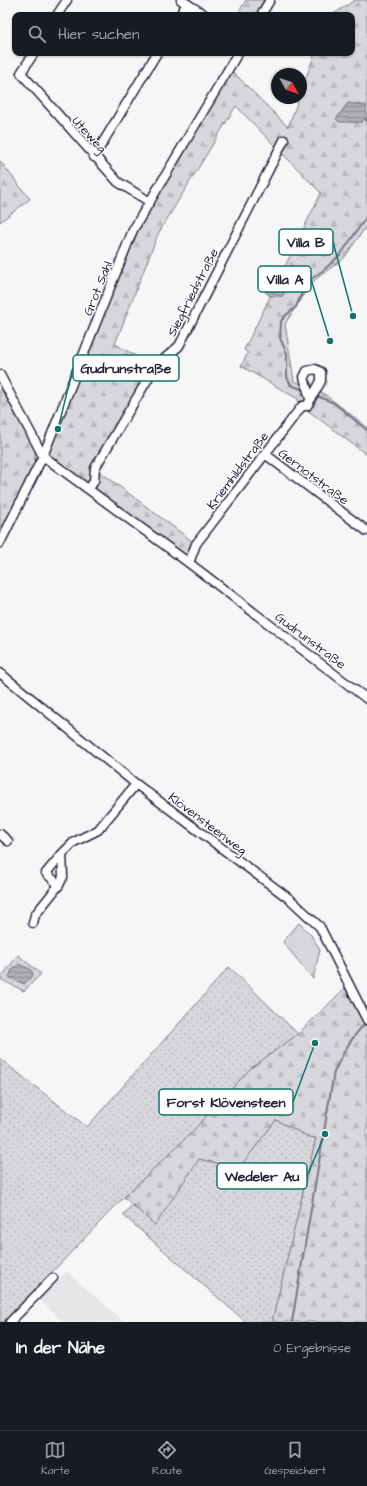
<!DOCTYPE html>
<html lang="de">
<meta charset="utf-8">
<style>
body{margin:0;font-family:"Architects Daughter",sans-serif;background:#242831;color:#f1f3f6}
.compass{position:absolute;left:271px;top:68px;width:36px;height:36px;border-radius:50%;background:#171b24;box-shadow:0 1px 3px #0004;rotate:130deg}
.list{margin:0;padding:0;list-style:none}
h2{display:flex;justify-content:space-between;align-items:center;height:52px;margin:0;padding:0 16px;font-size:17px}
h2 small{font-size:13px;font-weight:400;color:#9ea1a6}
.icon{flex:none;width:22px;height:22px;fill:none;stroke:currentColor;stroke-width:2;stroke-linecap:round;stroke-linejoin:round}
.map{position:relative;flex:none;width:367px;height:1322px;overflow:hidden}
.search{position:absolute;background:#171b24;box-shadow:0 1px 3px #0004;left:12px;right:12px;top:12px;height:44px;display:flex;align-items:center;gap:10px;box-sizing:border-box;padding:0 14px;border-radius:8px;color:#9ea1a6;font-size:15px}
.sheet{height:108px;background:#171b24}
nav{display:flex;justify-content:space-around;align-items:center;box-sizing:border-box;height:56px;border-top:1px solid #363941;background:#171b24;font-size:11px;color:#9ea1a6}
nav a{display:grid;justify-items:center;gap:2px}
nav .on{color:#9495a2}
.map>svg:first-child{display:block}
.built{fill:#e6e6e9}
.grass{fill:url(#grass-dots);stroke:#7c7c8b}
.forest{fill:url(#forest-firs);stroke:#7c7c8b}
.park{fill:#d7d7db;stroke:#7c7c8b}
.water{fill:url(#water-rules);stroke:#767685}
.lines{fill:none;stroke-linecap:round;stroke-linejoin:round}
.stream{stroke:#767685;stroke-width:2}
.minor-casing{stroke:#22223b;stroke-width:11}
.minor{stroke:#fff;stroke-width:8}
.labels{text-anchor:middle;stroke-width:3;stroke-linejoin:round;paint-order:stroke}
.street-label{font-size:13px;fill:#22223b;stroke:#fff}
.leader{fill:none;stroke:#0f766e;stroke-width:1.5}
.callout-dot{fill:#0f766e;stroke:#fff;stroke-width:1.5}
.callout{fill:#fff;stroke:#0f766e;stroke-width:1.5}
.callout-label{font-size:14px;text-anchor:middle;font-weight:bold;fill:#22223b}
</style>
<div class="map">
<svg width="367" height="1322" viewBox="0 0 367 1322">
<defs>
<pattern id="grass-dots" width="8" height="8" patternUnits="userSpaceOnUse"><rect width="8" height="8" fill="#d7d7db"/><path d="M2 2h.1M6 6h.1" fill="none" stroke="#b8b8bd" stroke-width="1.8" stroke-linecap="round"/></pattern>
<pattern id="forest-firs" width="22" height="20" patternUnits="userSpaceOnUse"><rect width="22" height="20" fill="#d7d7db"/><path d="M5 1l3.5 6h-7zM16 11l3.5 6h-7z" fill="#b8b8bd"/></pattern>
<pattern id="water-rules" width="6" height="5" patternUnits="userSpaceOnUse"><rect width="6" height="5" fill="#aeaeb7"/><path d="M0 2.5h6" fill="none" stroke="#8d8d96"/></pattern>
</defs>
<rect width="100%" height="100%" fill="#f6f6f7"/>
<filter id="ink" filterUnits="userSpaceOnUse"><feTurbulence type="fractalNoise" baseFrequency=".025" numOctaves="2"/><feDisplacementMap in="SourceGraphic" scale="8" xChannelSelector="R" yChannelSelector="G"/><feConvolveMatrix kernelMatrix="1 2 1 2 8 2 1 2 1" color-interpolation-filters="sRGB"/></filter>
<g filter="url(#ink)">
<polygon class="built" points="66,1271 124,1322 64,1322 39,1300"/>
<g class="grass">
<polygon points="18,955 41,974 24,991 0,979"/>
<polygon points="229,967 298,1034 250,1069 191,1133 124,1197 4,1322 0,1322 0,1059 87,1127"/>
<polygon points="276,1120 309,1137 316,1138 273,1318 274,1322 246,1322 123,1215 132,1205 155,1224 199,1159 239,1168"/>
</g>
<g class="forest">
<polygon points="246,0 264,0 255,15 237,15"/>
<polygon points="355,0 367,0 367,106 348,103 339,115 349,122 362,122 367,117 367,225 344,258 311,283 285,324 294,381 323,393 367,427 367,455 298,403 298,399 241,366 248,353 244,350 321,193 236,106 158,234 115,344 155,367 95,468 196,544 189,563 43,456 133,230 229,68 288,127 299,98 301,98 301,91 315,53 352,53 352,15 332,15"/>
<polygon points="0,161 30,199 0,222"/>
<polygon points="0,387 35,449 35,467 0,533"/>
<polygon points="349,984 367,1029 367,1322 274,1322 273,1318 316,1138 309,1137 276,1120 239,1168 199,1159 155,1225 124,1197 191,1133 250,1069 298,1034"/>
</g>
<polygon class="park" points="299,923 311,935 320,950 313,979 283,942"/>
<g class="water">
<polygon points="348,103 367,106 367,117 362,122 339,122 336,119"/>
<path d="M 277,271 C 286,273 289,279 290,288 L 282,296 L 270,296 L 263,290 L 263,281 L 272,273 Z"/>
<polygon points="19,964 30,969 33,973 32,977 24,984 9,977 12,970"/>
</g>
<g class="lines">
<g class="stream">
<polyline points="365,119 367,121"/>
<polyline points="306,391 291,385 287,377 287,354 280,338 281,321 286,315 296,307 306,283 325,269 341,254 367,216"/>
<polyline points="315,395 334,403 367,430"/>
<path d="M 292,1322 L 334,1072 C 342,1054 352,1036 366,1023"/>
</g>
<g class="minor-casing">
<g id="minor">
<polyline points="181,0 205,15"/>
<polyline points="57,15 67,0"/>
<polyline points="180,15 187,4"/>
<polyline points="261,15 270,0"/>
<polyline points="34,53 21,73 118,182 150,202"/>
<polyline points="94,157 157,53"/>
<polyline points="0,375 43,456 189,563 367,699"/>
<polyline points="265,454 367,531"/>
<polyline points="89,489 94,481 95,468 155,367 179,346 284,140"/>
<polyline points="0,543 43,456 133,230 238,53"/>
<polyline points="189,563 196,544 302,406 307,406 321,381 321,372 315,369 307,371 304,377 310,399"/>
<polyline points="0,673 136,784 291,900 320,927 367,1020"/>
<polyline points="0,834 8,841"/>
<polyline points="62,854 74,842 98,830 136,784"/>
<polygon points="62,854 63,877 59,885 46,873"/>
<polyline points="33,923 35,915 59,885"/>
<polyline points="10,1322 53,1278"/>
</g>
</g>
<use href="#minor" class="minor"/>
</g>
</g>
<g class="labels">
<g class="street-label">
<text transform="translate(90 134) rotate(48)" y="5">Uteweg</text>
<text transform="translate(97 288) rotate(-68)" y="5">Grot Sahl</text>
<text transform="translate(192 292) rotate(-63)" y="5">Siegfriedstraße</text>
<text transform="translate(237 470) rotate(-53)" y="5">Kriemhildstraße</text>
<text transform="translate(314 476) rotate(37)" y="5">Gernotstraße</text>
<text transform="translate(311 640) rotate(37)" y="5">Gudrunstraße</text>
<text transform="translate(208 823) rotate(37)" y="5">Klövensteenweg</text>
</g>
</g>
<path class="leader" d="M353 316L333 242M330 341L311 279M58 429L73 368M315 1043L293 1102M325 1134L307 1176"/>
<g class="callout-dot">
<circle cx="353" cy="316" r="4"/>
<circle cx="330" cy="341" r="4"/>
<circle cx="58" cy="429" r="4"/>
<circle cx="315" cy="1043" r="4"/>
<circle cx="325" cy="1134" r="4"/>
</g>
<g class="callout">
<rect x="279" y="229" width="54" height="26" rx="4"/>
<rect x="258" y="266" width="53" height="26" rx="4"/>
<rect x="73" y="355" width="106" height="26" rx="4"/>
<rect x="159" y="1089" width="134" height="26" rx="4"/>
<rect x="217" y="1163" width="90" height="26" rx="4"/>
</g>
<g class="callout-label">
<text x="306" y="247">Villa B</text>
<text x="285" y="284">Villa A</text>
<text x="126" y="373">Gudrunstraße</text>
<text x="226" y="1107">Forst Klövensteen</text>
<text x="262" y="1181">Wedeler Au</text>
</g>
</svg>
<svg class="compass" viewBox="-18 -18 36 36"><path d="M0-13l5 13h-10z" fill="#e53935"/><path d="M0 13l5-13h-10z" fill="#9ea1a6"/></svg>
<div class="search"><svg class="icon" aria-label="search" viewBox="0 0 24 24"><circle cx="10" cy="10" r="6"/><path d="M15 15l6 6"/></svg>Hier suchen</div>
</div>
<section class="sheet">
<h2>In der Nähe<small>0 Ergebnisse</small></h2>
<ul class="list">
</ul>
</section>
<nav>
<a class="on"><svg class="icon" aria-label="map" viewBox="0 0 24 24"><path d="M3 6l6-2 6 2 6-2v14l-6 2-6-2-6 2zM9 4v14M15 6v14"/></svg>Karte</a>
<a><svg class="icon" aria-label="directions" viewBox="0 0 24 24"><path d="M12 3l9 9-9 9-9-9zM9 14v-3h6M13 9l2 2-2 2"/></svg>Route</a>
<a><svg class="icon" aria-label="saved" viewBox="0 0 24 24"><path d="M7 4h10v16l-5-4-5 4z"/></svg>Gespeichert</a>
</nav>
